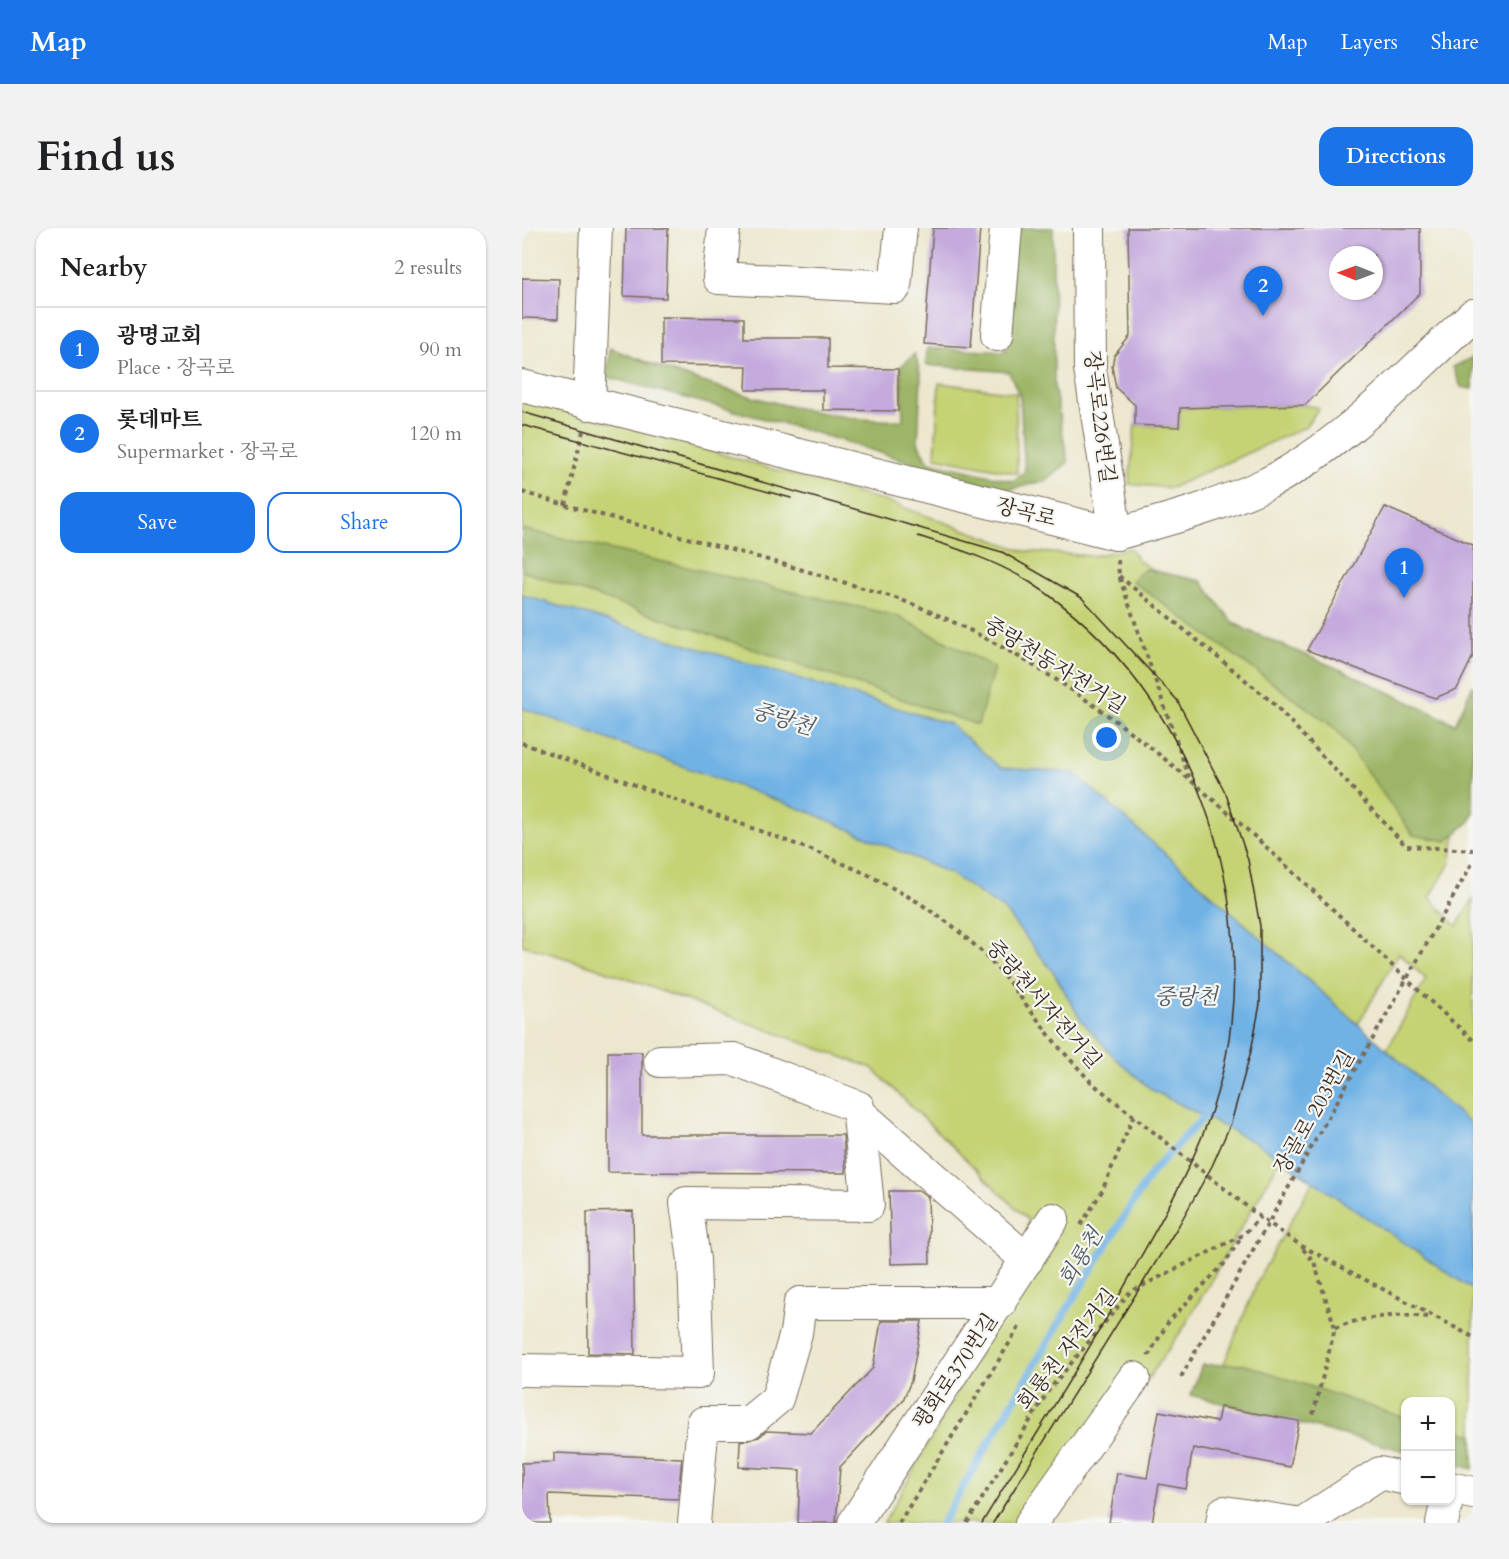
<!DOCTYPE html>
<meta charset="utf-8">
<style>
body{margin:0;font-family:Cardo,"Noto Serif KR",serif;background:#f2f2f2;color:#202124}
.controls{position:absolute;right:18px;bottom:18px;display:grid;overflow:hidden;border-radius:12px;box-shadow:0 2px 4px #0004}
.controls button{width:54px;height:54px;display:grid;place-items:center;padding:0;border:0;border-bottom:2px solid #e0e0e0;background:#fff;color:#202124;font:30px sans-serif}
.compass{position:absolute;left:807px;top:18px;width:54px;height:54px;border-radius:50%;background:#fff;box-shadow:0 2px 4px #0004;rotate:271deg}
.you{position:absolute;left:585px;top:510px;width:21px;height:21px;margin:-15px;border:4px solid #fff;border-radius:50%;background:#1a73e8;box-shadow:0 0 0 9px #1a73e833}
.badge{display:grid;place-items:center;width:39px;height:39px;border-radius:50%;background:#1a73e8;color:#fff;font-size:20px;font-weight:700}
.pin{position:absolute;translate:-50% -50px;filter:drop-shadow(0 2px 3px #0008)}
.pin::after{content:'';position:absolute;top:32px;width:21px;height:18px;background:inherit;clip-path:polygon(0 0,100% 0,50% 100%)}
.list{margin:0;padding:0;list-style:none}
h2{display:flex;justify-content:space-between;align-items:center;height:78px;margin:0;padding:0 24px;font-size:26px}
h2 small{font-size:20px;font-weight:400;color:#757577}
.list li{display:grid;grid-template-columns:39px 1fr auto;gap:18px;align-items:center;box-sizing:border-box;height:84px;padding:0 24px;border-top:2px solid #e0e0e0}
.list b{display:block;font-size:22px;white-space:nowrap}
.list p{margin:0;font-size:20px;white-space:nowrap;color:#757577}
.list em{font-size:20px;font-style:normal;color:#757577}
.actions{display:flex;gap:12px;padding:18px 24px}
.actions a{flex:1;padding:14px 0;border:2px solid #1a73e8;border-radius:18px;text-align:center;font-size:21px;color:#1a73e8}
.actions .main{background:#1a73e8;color:#fff}
.map{position:relative;flex:none;width:951px;height:1295px;overflow:hidden;border-radius:18px}
header{display:flex;align-items:center;gap:36px;box-sizing:border-box;height:84px;padding:0 30px;background:#1a73e8;color:#fff}
header strong{font-size:28px}
nav{display:flex;gap:33px;margin-inline-start:auto;font-size:21px}
.intro{display:flex;align-items:center;justify-content:space-between;box-sizing:border-box;height:144px;padding:0 36px}
h1{margin:0;font-size:42px}
.button{padding:15px 27px;border-radius:18px;background:#1a73e8;color:#fff;font-size:21px;font-weight:700}
main{display:flex;gap:36px;padding:0 36px}
aside{flex:1;background:#fff;border-radius:18px;box-shadow:0 2px 4px #0004}
.map>svg:first-child{display:block}
.green{fill:#c5d375;stroke:#807e4a;stroke-width:1.5}
.forest{fill:#9cb566;stroke:#6c7042;stroke-width:1.5}
.water{fill:#71b2e5;stroke:#566e82;stroke-width:1.5}
.lines{fill:none;stroke-linecap:round;stroke-linejoin:round}
.stream{stroke:#71b2e5;stroke-width:8}
.building{fill:#c5aade;fill-rule:evenodd}
.minor-casing{stroke:#796c5c;stroke-width:34}
.path{stroke:#796c5c;stroke-width:4;stroke-dasharray:4.5 4.5;stroke-linecap:butt}
.minor{stroke:#fff;stroke-width:32}
.tram{stroke:#3b2a1e;stroke-width:1.5}
.path-bridge{stroke:#796c5c;stroke-width:4;stroke-dasharray:4.5 4.5;stroke-linecap:butt}
.labels{text-anchor:middle;stroke-width:4.5;stroke-linejoin:round;paint-order:stroke}
.street-label{font-size:21px;fill:#3b2a1e;stroke:#f6f6f2}
.water-label{font-size:22px;font-style:italic;fill:#4e5a64;stroke:#f6f6f2}
</style>
<header>
<strong>Map</strong>
<nav><a>Map</a><a>Layers</a><a>Share</a></nav>
</header>
<div class="intro"><h1>Find us</h1><a class="button">Directions</a></div>
<main>
<aside>
<h2>Nearby<small>2 results</small></h2>
<ul class="list">
<li><span class="badge">1</span><div><b>광명교회</b><p>Place · 장곡로</p></div><em>90 m</em></li>
<li><span class="badge">2</span><div><b>롯데마트</b><p>Supermarket · 장곡로</p></div><em>120 m</em></li>
</ul>
<div class="actions"><a class="main">Save</a><a>Share</a></div>
</aside>
<div class="map">
<svg width="951" height="1295" viewBox="0 0 951 1295">
<rect width="100%" height="100%" fill="#f6f6f2"/>
<filter id="ink" filterUnits="userSpaceOnUse"><feTurbulence type="fractalNoise" baseFrequency=".0167" numOctaves="2"/><feDisplacementMap in="SourceGraphic" scale="12" xChannelSelector="R" yChannelSelector="G"/><feConvolveMatrix kernelMatrix="1 2 1 2 8 2 1 2 1" color-interpolation-filters="sRGB"/></filter>
<filter id="wash" filterUnits="userSpaceOnUse"><feTurbulence type="fractalNoise" baseFrequency=".008" numOctaves="4" result="noise"/><feDisplacementMap in="SourceGraphic" scale="24" xChannelSelector="R" yChannelSelector="G"/><feGaussianBlur stdDeviation="1.35" result="paint"/><feColorMatrix in="noise" values="0 0 0 0 0 0 0 0 0 0 0 0 0 0 0 0 0 1.4 0 .05"/><feComposite in="paint" operator="in"/></filter>
<g filter="url(#wash)">
<rect width="100%" height="100%" fill="#ece7ce"/>
<g class="green">
<polygon points="417,155 494,165 495,245 413,229"/>
<polygon points="0,169 369,275 502,323 571,328 608,320 617,333 944,543 928,635 908,670 935,698 951,671 951,1217 929,1211 928,1174 884,1174 883,1199 697,1148 737,1050 904,751 877,725 664,1096 526,1295 362,1295 497,1054 506,992 350,840 73,739 0,717"/>
<polygon points="783,177 797,180 783,199 649,260 607,256 613,197 657,199 658,180"/>
</g>
<g class="forest">
<path d="M 491,0 L 531,0 L 532,158 L 546,234 L 526,252 L 481,263 L 288,203 L 85,149 L 88,120 C 154,147 220,169 290,183 C 324,189 346,194 381,192 L 379,138 L 393,126 L 399,149 L 396,215 L 407,234 L 491,253 L 503,243 L 498,169 L 487,144 L 404,137 L 405,120 L 484,124 Z"/>
<polygon points="951,129 951,161 939,159 931,139"/>
<polygon points="0,301 375,388 472,439 456,497 0,343"/>
<polygon points="623,341 679,353 713,397 826,445 933,496 951,457 951,585 948,593 925,613 891,607 814,501 610,353"/>
<polygon points="721,1136 883,1190 883,1223 669,1167 680,1137"/>
<polygon points="929,1201 951,1207 951,1241 929,1235"/>
</g>
<polygon class="water" points="0,367 428,496 479,540 552,545 951,898 951,1062 739,918 630,862 594,831 559,792 532,745 482,682 427,645 290,585 0,480"/>
<g class="lines">
<polyline class="stream" points="420,1295 553,1068 630,944 688,882"/>
</g>
<g id="blocks">
<g class="building">
<polygon points="104,0 146,0 144,70 102,68"/>
<polygon points="411,0 458,0 449,119 402,116"/>
<path d="M 606,0 L 898,0 L 898,65 L 783,177 L 658,180 L 657,199 L 613,197 L 613,177 L 594,160 L 590,139 L 592,128 L 608,108 ZM 816,27 L 852,27 L 852,63 L 816,63 Z"/>
<polygon points="0,50 37,51 36,91 0,90"/>
<polygon points="139,89 222,90 222,110 306,110 306,140 376,141 376,183 301,182 301,162 224,162 225,138 139,137"/>
<polygon points="863,279 951,317 951,428 935,461 913,470 785,422"/>
<polygon points="86,824 120,824 120,907 321,907 324,945 86,944"/>
<polygon points="367,963 398,963 406,969 408,1035 369,1036"/>
<polygon points="111,983 113,1126 66,1125 65,984"/>
<polygon points="359,1093 400,1093 389,1153 381,1172 318,1239 314,1295 276,1295 278,1242 217,1239 218,1213 237,1209 244,1203 289,1205 351,1140"/>
<polygon points="698,1179 777,1193 768,1239 671,1220 664,1261 637,1256 630,1295 587,1295 595,1245 625,1250 637,1183 695,1194"/>
<polygon points="32,1225 160,1230 156,1271 27,1266 28,1295 0,1295 0,1235 32,1234"/>
</g>
</g>
</g>
<g filter="url(#ink)">
<use href="#blocks" fill-opacity="0" stroke="#796c5c" stroke-width="1.5"/>
<g class="lines">
<g class="minor-casing">
<g id="minor">
<polyline points="202,0 197,50 373,59 379,0"/>
<polyline points="567,0 568,141 594,306"/>
<polyline points="475,107 484,0"/>
<path d="M 0,158 L 594,306 C 645,292 698,278 746,255 C 824,215 887,145 951,87"/>
<polyline points="67,176 74,0"/>
<polyline points="336,884 505,1032"/>
<polyline points="0,1142 176,1145 172,1032 164,975 346,977 336,879 212,831 138,833"/>
<polyline points="928,1260 951,1265"/>
<polyline points="172,1295 181,1195 226,1195 255,1171 274,1105 278,1075 478,1075"/>
<polyline points="332,1295 531,991"/>
<polyline points="509,1295 612,1150"/>
<polyline points="700,1295 702,1284 773,1295"/>
<polyline points="781,1295 858,1245 884,1251"/>
<polyline points="920,1295 925,1272"/>
</g>
</g>
<g class="path">
<path d="M 0,264 C 101,295 203,318 304,349 C 336,359 369,367 400,380 C 619,473 777,657 951,812"/>
<polyline points="43,277 61,203"/>
<polyline points="596,332 597,348 667,549"/>
<polyline points="597,348 750,474 884,618 951,622"/>
<polyline points="0,515 292,623 347,647 396,674 432,699 459,723 483,749 535,817 570,855 738,989 778,1017 951,1109"/>
<polyline points="559,997 580,963 612,887"/>
<polyline points="781,1021 792,1034 813,1100 791,1187"/>
<path d="M 813,1100 C 842,1088 874,1086 906,1089"/>
<polyline points="626,1128 647,1093 702,1036 719,1010"/>
<polyline points="377,1295 499,1096"/>
<polyline points="445,1295 527,1162 608,1064 721,1007 738,989"/>
</g>
<use href="#minor" class="minor"/>
<g class="tram">
<polyline points="0,184 480,324 560,370 655,472 704,566 726,632 738,698 738,776 729,823 709,895 690,938 657,997 471,1295"/>
<polyline points="0,197 269,270"/>
<path d="M 396,308 C 434,320 472,332 506,353 C 680,462 756,702 686,893 C 668,942 642,987 617,1032 C 568,1122 513,1208 460,1295"/>
</g>
<polyline class="path-bridge" points="659,1149 951,634"/>
</g>
</g>
<g class="labels">
<g class="street-label">
<text transform="translate(578 189) rotate(83)" y="7">장곡로226번길</text>
<text transform="translate(504 284) rotate(14)" y="7">장곡로</text>
<text transform="translate(533 437) rotate(32)" y="7">중랑천동자전거길</text>
<text transform="translate(522 776) rotate(49)" y="7">중랑천서자전거길</text>
<text transform="translate(792 884) rotate(-60)" y="7">장골로 203번길</text>
<text transform="translate(545 1121) rotate(-52)" y="7">회룡천 자전거길</text>
<text transform="translate(433 1143) rotate(-56)" y="7">평화로370번길</text>
</g>
<g class="water-label">
<text transform="translate(261 490) rotate(17)" y="8">중랑천</text>
<text x="664" y="776">중랑천</text>
<text transform="translate(558 1029) rotate(-59)" y="8">회룡천</text>
</g>
</g>
</svg>
<div class="controls">
<button>+</button>
<button>−</button>
</div>
<svg class="compass" viewBox="-18 -18 36 36"><path d="M0-13l5 13h-10z" fill="#e53935"/><path d="M0 13l5-13h-10z" fill="#757577"/></svg>
<div class="you"></div>
<div class="pin badge" style="left:882px;top:370px">1</div>
<div class="pin badge" style="left:741px;top:88px">2</div>
</div>
</main>
